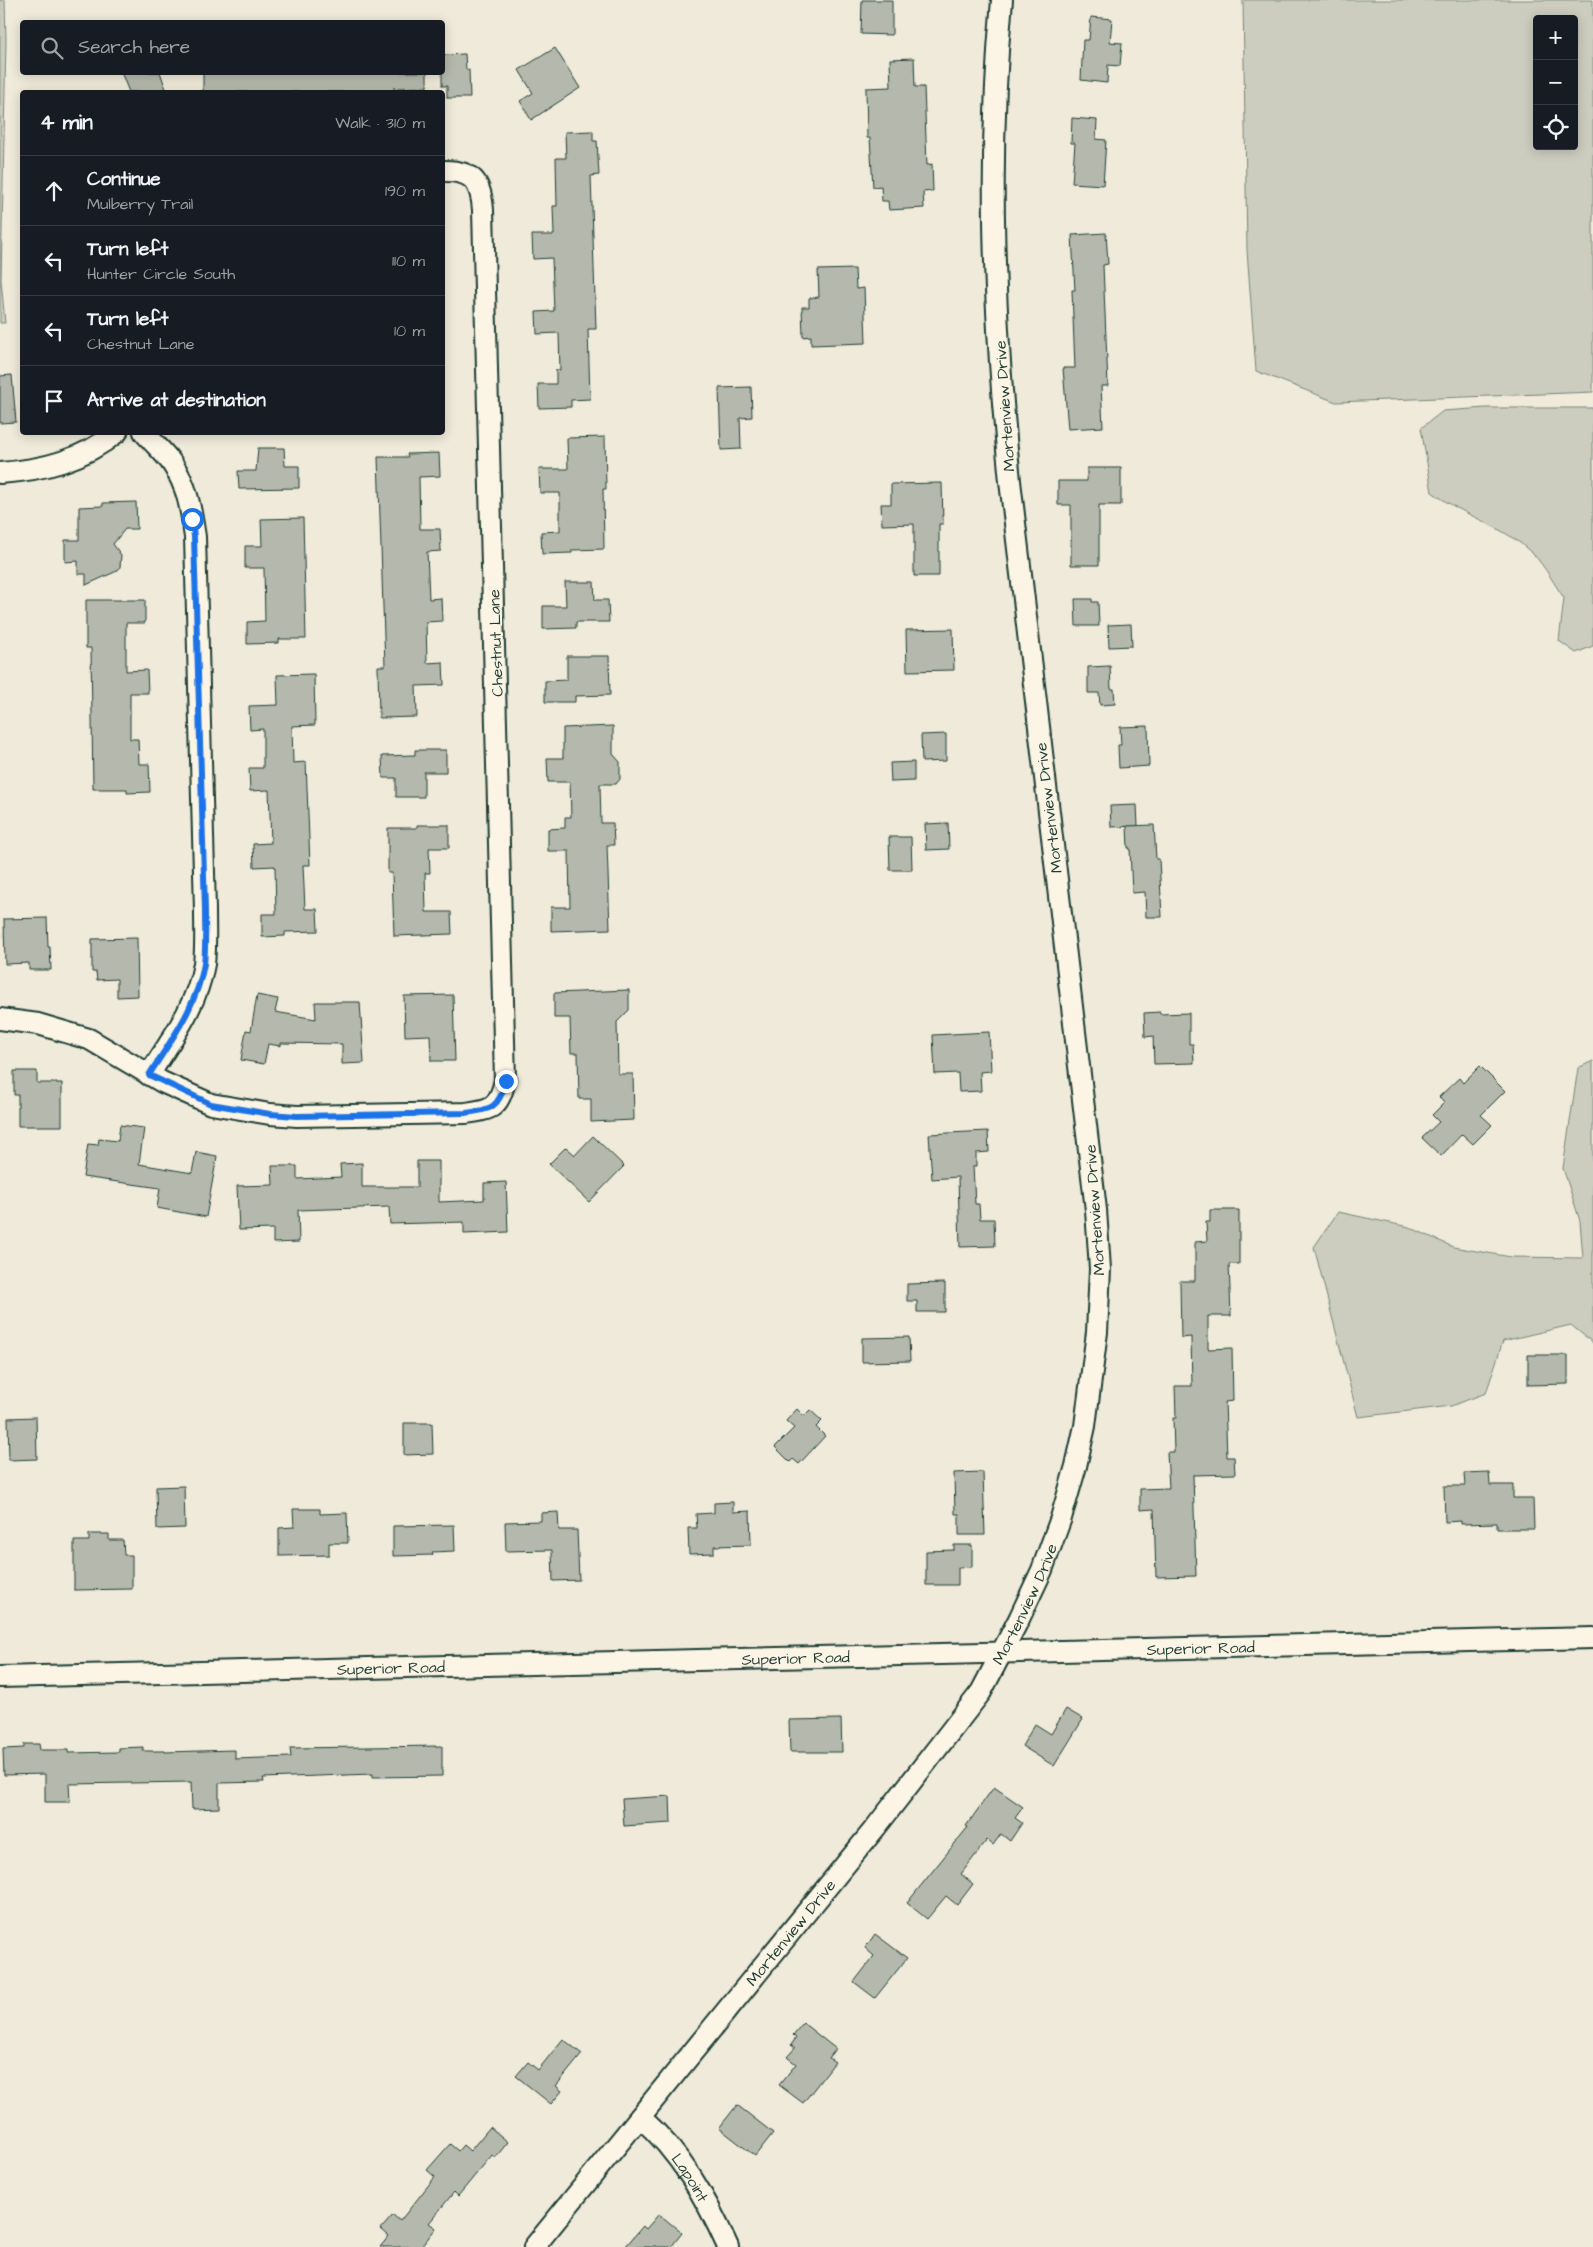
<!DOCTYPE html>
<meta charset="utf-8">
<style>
body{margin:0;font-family:"Architects Daughter",sans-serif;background:#242831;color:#f1f3f6}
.controls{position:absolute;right:15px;top:15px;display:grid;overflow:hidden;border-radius:5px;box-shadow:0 2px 12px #0003}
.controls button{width:45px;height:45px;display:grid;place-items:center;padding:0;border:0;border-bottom:1px solid #363941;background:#171b24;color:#f1f3f6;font:25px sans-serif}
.stop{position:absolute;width:15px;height:15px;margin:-11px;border:4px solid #1a73e8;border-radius:50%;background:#fff}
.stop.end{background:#1a73e8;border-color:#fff;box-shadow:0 1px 5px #0008}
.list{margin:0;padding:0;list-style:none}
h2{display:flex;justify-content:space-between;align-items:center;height:65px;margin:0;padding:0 20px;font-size:21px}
h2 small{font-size:16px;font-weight:400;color:#9ea1a6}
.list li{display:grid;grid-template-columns:32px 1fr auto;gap:15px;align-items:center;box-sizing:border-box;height:70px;padding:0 20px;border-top:1px solid #363941}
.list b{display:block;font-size:19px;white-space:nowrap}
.list p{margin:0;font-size:16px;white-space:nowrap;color:#9ea1a6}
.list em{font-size:16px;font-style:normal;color:#9ea1a6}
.icon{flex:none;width:28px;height:28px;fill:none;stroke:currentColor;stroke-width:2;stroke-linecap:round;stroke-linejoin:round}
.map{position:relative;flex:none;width:1593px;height:2247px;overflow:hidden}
.search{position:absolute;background:#171b24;box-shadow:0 2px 12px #0003;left:20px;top:20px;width:425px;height:55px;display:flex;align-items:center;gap:12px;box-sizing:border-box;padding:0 18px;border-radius:5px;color:#9ea1a6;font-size:19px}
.panel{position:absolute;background:#171b24;box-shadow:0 2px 12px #0003;left:20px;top:90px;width:425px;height:345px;border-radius:5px}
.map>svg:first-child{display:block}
.green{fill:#cccdbf;stroke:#76857a;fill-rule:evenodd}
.building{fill:#b5b9ad;stroke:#1f3d34}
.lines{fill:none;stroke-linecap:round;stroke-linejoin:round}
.minor-casing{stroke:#1f3d34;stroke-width:24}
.minor{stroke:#fcf5e5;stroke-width:20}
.route{stroke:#1a73e8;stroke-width:6}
.labels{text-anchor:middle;stroke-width:4;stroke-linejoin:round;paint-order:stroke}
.street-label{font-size:16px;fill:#1f3d34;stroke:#fcf5e5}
</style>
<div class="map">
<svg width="1593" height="2247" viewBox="0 0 1593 2247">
<rect width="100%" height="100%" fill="#efeada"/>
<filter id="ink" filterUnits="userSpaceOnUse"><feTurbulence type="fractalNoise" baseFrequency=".02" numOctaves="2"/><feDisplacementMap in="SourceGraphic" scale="10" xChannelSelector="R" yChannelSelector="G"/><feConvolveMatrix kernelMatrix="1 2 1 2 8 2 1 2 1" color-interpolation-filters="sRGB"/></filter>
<g filter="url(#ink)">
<g class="green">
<polygon points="0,0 5,0 6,40 1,280 5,323 0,323"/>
<path d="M 1243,0 L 1593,0 L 1593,392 L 1336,402 L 1256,371 L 1247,250 ZM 1537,19 L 1574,19 L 1574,146 L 1537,146 Z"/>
<path d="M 1486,408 L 1593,408 L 1593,646 L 1576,653 L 1559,641 L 1564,598 C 1554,584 1545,566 1533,554 C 1505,526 1463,516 1432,492 L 1421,428 L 1443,411 Z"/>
<polygon points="1593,1061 1593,1343 1571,1325 1503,1341 1486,1393 1451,1406 1358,1417 1314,1247 1338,1212 1409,1227 1453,1247 1511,1257 1583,1258 1580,1221 1563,1168 1578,1068"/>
</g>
<g class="building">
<polygon points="862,0 892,0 892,35 861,34"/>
<polygon points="1091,17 1112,19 1110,42 1122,43 1120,66 1108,65 1107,83 1081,80 1083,40 1089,40"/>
<polygon points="555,48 580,88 531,120 520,101 533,93 519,70"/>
<polygon points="465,54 466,70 469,70 470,98 447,98 447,86 442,86 442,55"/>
<polygon points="914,58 915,87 924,87 927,165 932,164 933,191 923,192 924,208 889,210 888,201 882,201 881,186 873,187 870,138 867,138 866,88 891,87 890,59"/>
<polygon points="121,72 160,72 167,92 129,92"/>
<polygon points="203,72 427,72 427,87 394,88 394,92 203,92"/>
<polygon points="1072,118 1097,120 1096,139 1106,140 1103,185 1072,183 1075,143 1071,143"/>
<polygon points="593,131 593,141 597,141 599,175 591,176 596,329 588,329 590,399 571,400 571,407 539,408 538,384 556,384 556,370 560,370 559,333 537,334 536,312 554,311 552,258 533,259 532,235 554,235 553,206 557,206 556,158 566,158 565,132"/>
<polygon points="1106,233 1108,264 1103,265 1108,386 1101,386 1103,427 1068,429 1063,368 1075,368 1072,290 1075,290 1072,235"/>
<polygon points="855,269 856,289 864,288 866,343 811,345 811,336 803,337 802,307 809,307 809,298 819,297 818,270"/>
<polygon points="12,375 16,422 0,423 0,376"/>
<polygon points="751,387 752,417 740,418 741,449 721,450 719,388"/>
<polygon points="605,437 606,489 603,489 604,549 572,550 572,553 542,554 541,532 560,531 560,493 540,493 539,469 568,469 567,438"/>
<polygon points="258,448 284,448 285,466 299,466 299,488 239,489 238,471 256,471"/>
<polygon points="439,453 440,476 419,477 420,529 440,529 441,551 427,552 429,599 441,598 442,621 426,622 427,663 443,662 444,685 416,686 417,717 379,718 378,666 385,666 378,457 408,457 407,454"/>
<polygon points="1087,468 1121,468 1121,505 1099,505 1099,565 1071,565 1071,505 1058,505 1058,481 1087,481"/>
<polygon points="942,483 943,524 939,524 939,576 914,576 914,524 882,525 881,504 891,504 891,484"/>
<polygon points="136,502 137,529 125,529 113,544 121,555 120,567 117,571 86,585 86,574 78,574 78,561 65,562 65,540 79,540 79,507 103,506 103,503"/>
<polygon points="303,518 306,639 279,639 279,643 247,644 247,622 265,621 264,568 245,568 245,546 262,546 261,519"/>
<polygon points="565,582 594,582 595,600 608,600 609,622 576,622 576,628 543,629 543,606 566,606"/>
<polygon points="1075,599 1092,599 1092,602 1098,602 1099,626 1076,626"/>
<polygon points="86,600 145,600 145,623 126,623 126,671 147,670 148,693 130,693 130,739 138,739 139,764 149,764 150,792 127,793 127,789 93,789 91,648 86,648"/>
<polygon points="1131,624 1132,646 1109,647 1108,625"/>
<polygon points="953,629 954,670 907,671 906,630"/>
<polygon points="567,656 609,656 610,695 575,696 575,702 545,702 545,681 567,680"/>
<polygon points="1110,666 1111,689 1114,689 1115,704 1100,705 1099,693 1088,693 1088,667"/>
<polygon points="314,674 315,725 292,726 293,763 306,762 310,865 303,865 305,909 317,909 318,931 285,932 285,936 262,937 262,914 276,914 275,866 254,867 253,844 271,843 269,790 250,791 249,768 263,768 263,729 250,730 249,706 278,705 277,675"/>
<polygon points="613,726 613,754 620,762 620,779 616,784 600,784 601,823 613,823 614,845 607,845 610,929 551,931 551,907 570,907 569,851 548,851 548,829 565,828 565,817 571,817 570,782 548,782 547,758 563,758 563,728"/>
<polygon points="1148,726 1149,766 1119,768 1118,745 1121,745 1120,727"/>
<polygon points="946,734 946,761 922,762 921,735"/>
<polygon points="415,750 446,750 446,772 424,772 424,797 396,797 396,778 383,778 382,756 415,755"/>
<polygon points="914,762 914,781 891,782 890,763"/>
<polygon points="1137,805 1138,826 1111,827 1110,806"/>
<polygon points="948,823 949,849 926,850 925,824"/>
<polygon points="417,825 449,825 449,848 429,848 430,873 425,873 426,912 451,912 452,934 394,936 392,873 388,873 388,828 417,828"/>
<polygon points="1154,825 1156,859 1159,859 1162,917 1146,917 1145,892 1132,893 1130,848 1128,848 1127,826"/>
<polygon points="889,837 911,837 912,870 890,870"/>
<polygon points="47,918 48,947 50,947 51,970 29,970 29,963 5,964 4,919"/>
<polygon points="137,938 138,996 117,997 117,979 97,980 96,972 92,972 92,939"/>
<polygon points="629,990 629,1010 617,1022 618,1074 633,1074 634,1120 591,1122 591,1099 579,1099 578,1053 571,1053 570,1018 554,1018 554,993"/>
<polygon points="257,995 278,999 275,1012 316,1019 315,1002 360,1002 364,1063 342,1064 342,1044 281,1043 281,1046 268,1044 264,1064 241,1060 246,1030 251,1031"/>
<polygon points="453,995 455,1061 431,1061 430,1035 405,1036 404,996"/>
<polygon points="1160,1012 1160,1014 1189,1013 1189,1044 1193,1044 1194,1063 1154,1064 1153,1036 1145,1037 1144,1013"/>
<polygon points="989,1032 991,1071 980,1072 981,1091 959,1092 958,1073 935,1074 933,1035"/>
<polygon points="1480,1066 1505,1091 1481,1115 1492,1125 1473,1144 1462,1134 1441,1156 1422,1138 1439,1122 1432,1115 1444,1103 1439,1097 1459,1078 1463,1083"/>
<polygon points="14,1071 37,1071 37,1083 62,1083 62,1126 18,1126 18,1095 14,1095"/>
<polygon points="120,1125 144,1128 139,1164 192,1173 196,1152 217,1156 206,1217 157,1208 160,1188 83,1177 88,1144 98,1145 99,1139 118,1141"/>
<polygon points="988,1131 989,1152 976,1153 976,1166 973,1166 975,1204 979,1204 980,1219 994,1219 995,1246 960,1247 958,1177 932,1179 929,1134"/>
<polygon points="593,1136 624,1166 589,1202 549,1164 566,1147 575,1155"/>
<polygon points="417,1161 439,1161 439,1202 484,1200 484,1183 506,1182 508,1232 464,1234 464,1222 390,1224 389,1207 298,1210 299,1242 273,1243 273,1229 239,1230 237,1186 273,1185 272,1166 297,1166 297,1179 341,1177 340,1164 362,1163 362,1187 417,1187"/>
<polygon points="1210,1210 1239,1210 1239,1264 1229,1264 1231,1316 1208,1316 1208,1349 1232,1348 1233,1401 1225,1402 1227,1457 1234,1457 1235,1474 1193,1475 1196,1576 1156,1577 1154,1509 1140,1510 1140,1489 1169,1488 1167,1452 1174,1452 1173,1418 1176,1418 1175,1386 1192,1386 1191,1337 1181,1338 1180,1281 1195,1281 1195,1242 1207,1241 1206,1222 1210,1222"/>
<polygon points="945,1283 945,1312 917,1312 917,1301 907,1301 907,1284"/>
<polygon points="909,1337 910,1361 862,1362 862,1338"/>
<polygon points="1528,1355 1568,1355 1568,1384 1528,1385"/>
<polygon points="797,1409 804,1416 810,1410 822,1421 816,1427 825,1436 799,1464 793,1459 790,1462 775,1447 794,1428 786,1421"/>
<polygon points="36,1417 37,1459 9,1460 8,1418"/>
<polygon points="404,1423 432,1423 433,1454 404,1455"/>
<polygon points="983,1472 985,1535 959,1535 959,1514 955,1514 954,1473"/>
<polygon points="1489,1472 1490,1485 1513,1485 1513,1498 1533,1498 1534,1529 1497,1529 1497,1523 1461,1524 1461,1521 1445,1522 1444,1486 1465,1486 1464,1473"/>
<polygon points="184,1486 185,1528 157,1529 156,1487"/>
<polygon points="733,1502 733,1512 750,1511 751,1545 714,1546 714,1553 689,1554 688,1528 697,1528 696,1514 714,1513 714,1503"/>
<polygon points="293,1509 320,1509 320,1514 347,1513 348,1543 329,1543 329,1555 279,1556 279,1528 294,1527"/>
<polygon points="558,1512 559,1530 577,1530 579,1580 553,1581 552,1550 506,1551 505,1522 541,1521 541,1513"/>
<polygon points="454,1525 455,1551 432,1552 433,1555 393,1556 393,1526"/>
<polygon points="89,1534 109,1534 109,1540 123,1540 124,1555 132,1555 132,1589 74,1590 74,1541 89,1541"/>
<polygon points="954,1545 972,1545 972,1567 958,1568 958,1585 926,1585 926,1551 954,1550"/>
<polygon points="1066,1709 1083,1719 1054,1766 1022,1746 1035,1724 1051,1734"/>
<polygon points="841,1719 842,1752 790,1752 789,1720"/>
<polygon points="24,1744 39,1744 40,1750 68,1750 68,1753 119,1752 119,1748 143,1747 143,1751 165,1751 165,1752 235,1750 235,1759 291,1757 290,1748 442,1746 442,1776 373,1777 373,1774 263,1778 264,1782 219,1783 219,1808 192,1809 191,1782 69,1784 70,1802 45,1802 45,1774 4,1775 3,1749 24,1748"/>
<polygon points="994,1787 1023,1807 1015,1818 1022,1823 1010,1841 1001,1834 993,1845 987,1840 961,1874 973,1884 957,1905 946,1896 927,1919 907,1903 968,1827 966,1826"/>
<polygon points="670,1796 671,1823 624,1826 622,1799"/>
<polygon points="875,1934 907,1958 875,1998 854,1982 874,1956 865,1948"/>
<polygon points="803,2023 836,2049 829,2058 835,2062 803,2103 779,2085 796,2064 787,2057 795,2048 791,2045 796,2038 793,2035"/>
<polygon points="563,2039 582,2054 556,2086 562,2091 551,2104 516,2076 528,2062 538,2070"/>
<polygon points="737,2105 773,2133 755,2156 719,2128"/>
<polygon points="490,2127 508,2142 495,2158 492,2155 458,2196 454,2192 429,2223 436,2228 421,2247 380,2247 389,2236 381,2229 393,2215 400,2221 435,2177 427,2170 450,2144 458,2151 463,2145 470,2151"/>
<polygon points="659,2214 682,2233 671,2247 625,2247 643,2226 646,2229"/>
</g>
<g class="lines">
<g class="minor-casing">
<g id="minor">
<path d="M 144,432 C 153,443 165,453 173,465 C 188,487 191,511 195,537 L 205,910 C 205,927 206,946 204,964 C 197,1006 171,1040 149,1075"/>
<path d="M 0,473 C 43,470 83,460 117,432"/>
<path d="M 0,1019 L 38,1024 L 89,1039 L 162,1082 L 211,1104 L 270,1114 L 297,1116 L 466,1113 C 493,1109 498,1108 505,1081 L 483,210 C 481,182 473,170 442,171"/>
<path id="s1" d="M 0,1677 L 1593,1638"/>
<path id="s2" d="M 640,2117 C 681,2153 706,2198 728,2247"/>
<path id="s3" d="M 534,2247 L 876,1827 L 981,1692 L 1019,1619 L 1042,1570 L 1061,1518 L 1076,1466 L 1085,1426 L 1097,1332 L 1100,1269 L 1096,1210 L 1010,481 C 994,321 987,160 1002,0"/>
</g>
</g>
<use href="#minor" class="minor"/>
</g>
</g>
<g class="lines" filter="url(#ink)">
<path class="route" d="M 192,519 L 194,537 L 205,910 C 205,927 206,946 204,964 C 197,1006 171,1040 149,1075 L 211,1104 L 270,1114 L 297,1116 L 466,1113 C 493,1109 498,1108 506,1081"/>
</g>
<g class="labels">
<g class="street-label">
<text transform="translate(1004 406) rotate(-94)" y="6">Mortenview Drive</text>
<text transform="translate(495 643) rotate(-92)" y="6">Chestnut Lane</text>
<text transform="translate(1048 808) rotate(-97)" y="6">Mortenview Drive</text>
<text transform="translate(1094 1210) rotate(-94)" y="6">Mortenview Drive</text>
<text dy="6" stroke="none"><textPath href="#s3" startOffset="811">Mortenview Drive</textPath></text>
<text dy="6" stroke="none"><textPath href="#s1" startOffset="1201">Superior Road</textPath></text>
<text dy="6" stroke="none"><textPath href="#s1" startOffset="796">Superior Road</textPath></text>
<text dy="6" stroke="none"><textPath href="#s1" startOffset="391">Superior Road</textPath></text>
<text dy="6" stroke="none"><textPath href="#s3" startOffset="406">Mortenview Drive</textPath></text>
<text dy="6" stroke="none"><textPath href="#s2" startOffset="79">Lapoint</textPath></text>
</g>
</g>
</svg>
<div class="controls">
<button>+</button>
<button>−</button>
<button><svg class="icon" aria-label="locate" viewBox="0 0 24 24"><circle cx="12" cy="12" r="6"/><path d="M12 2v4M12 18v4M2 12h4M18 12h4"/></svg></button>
</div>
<div class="stop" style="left:192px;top:519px"></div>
<div class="stop end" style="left:506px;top:1081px"></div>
<div class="search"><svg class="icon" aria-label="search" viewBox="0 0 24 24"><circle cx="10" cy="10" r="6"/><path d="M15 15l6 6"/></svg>Search here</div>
<section class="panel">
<h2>4 min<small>Walk · 310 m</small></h2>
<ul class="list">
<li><svg class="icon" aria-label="ahead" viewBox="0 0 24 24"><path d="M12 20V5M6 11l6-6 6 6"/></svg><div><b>Continue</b><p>Mulberry Trail</p></div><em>190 m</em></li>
<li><svg class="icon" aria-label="left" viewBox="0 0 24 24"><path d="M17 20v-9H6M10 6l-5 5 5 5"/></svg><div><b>Turn left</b><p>Hunter Circle South</p></div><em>110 m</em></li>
<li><svg class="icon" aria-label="left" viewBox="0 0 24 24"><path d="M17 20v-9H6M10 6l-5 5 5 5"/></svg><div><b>Turn left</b><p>Chestnut Lane</p></div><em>10 m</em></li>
<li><svg class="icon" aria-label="arrive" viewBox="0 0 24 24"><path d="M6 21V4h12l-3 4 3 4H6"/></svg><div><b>Arrive at destination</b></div></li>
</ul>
</section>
</div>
